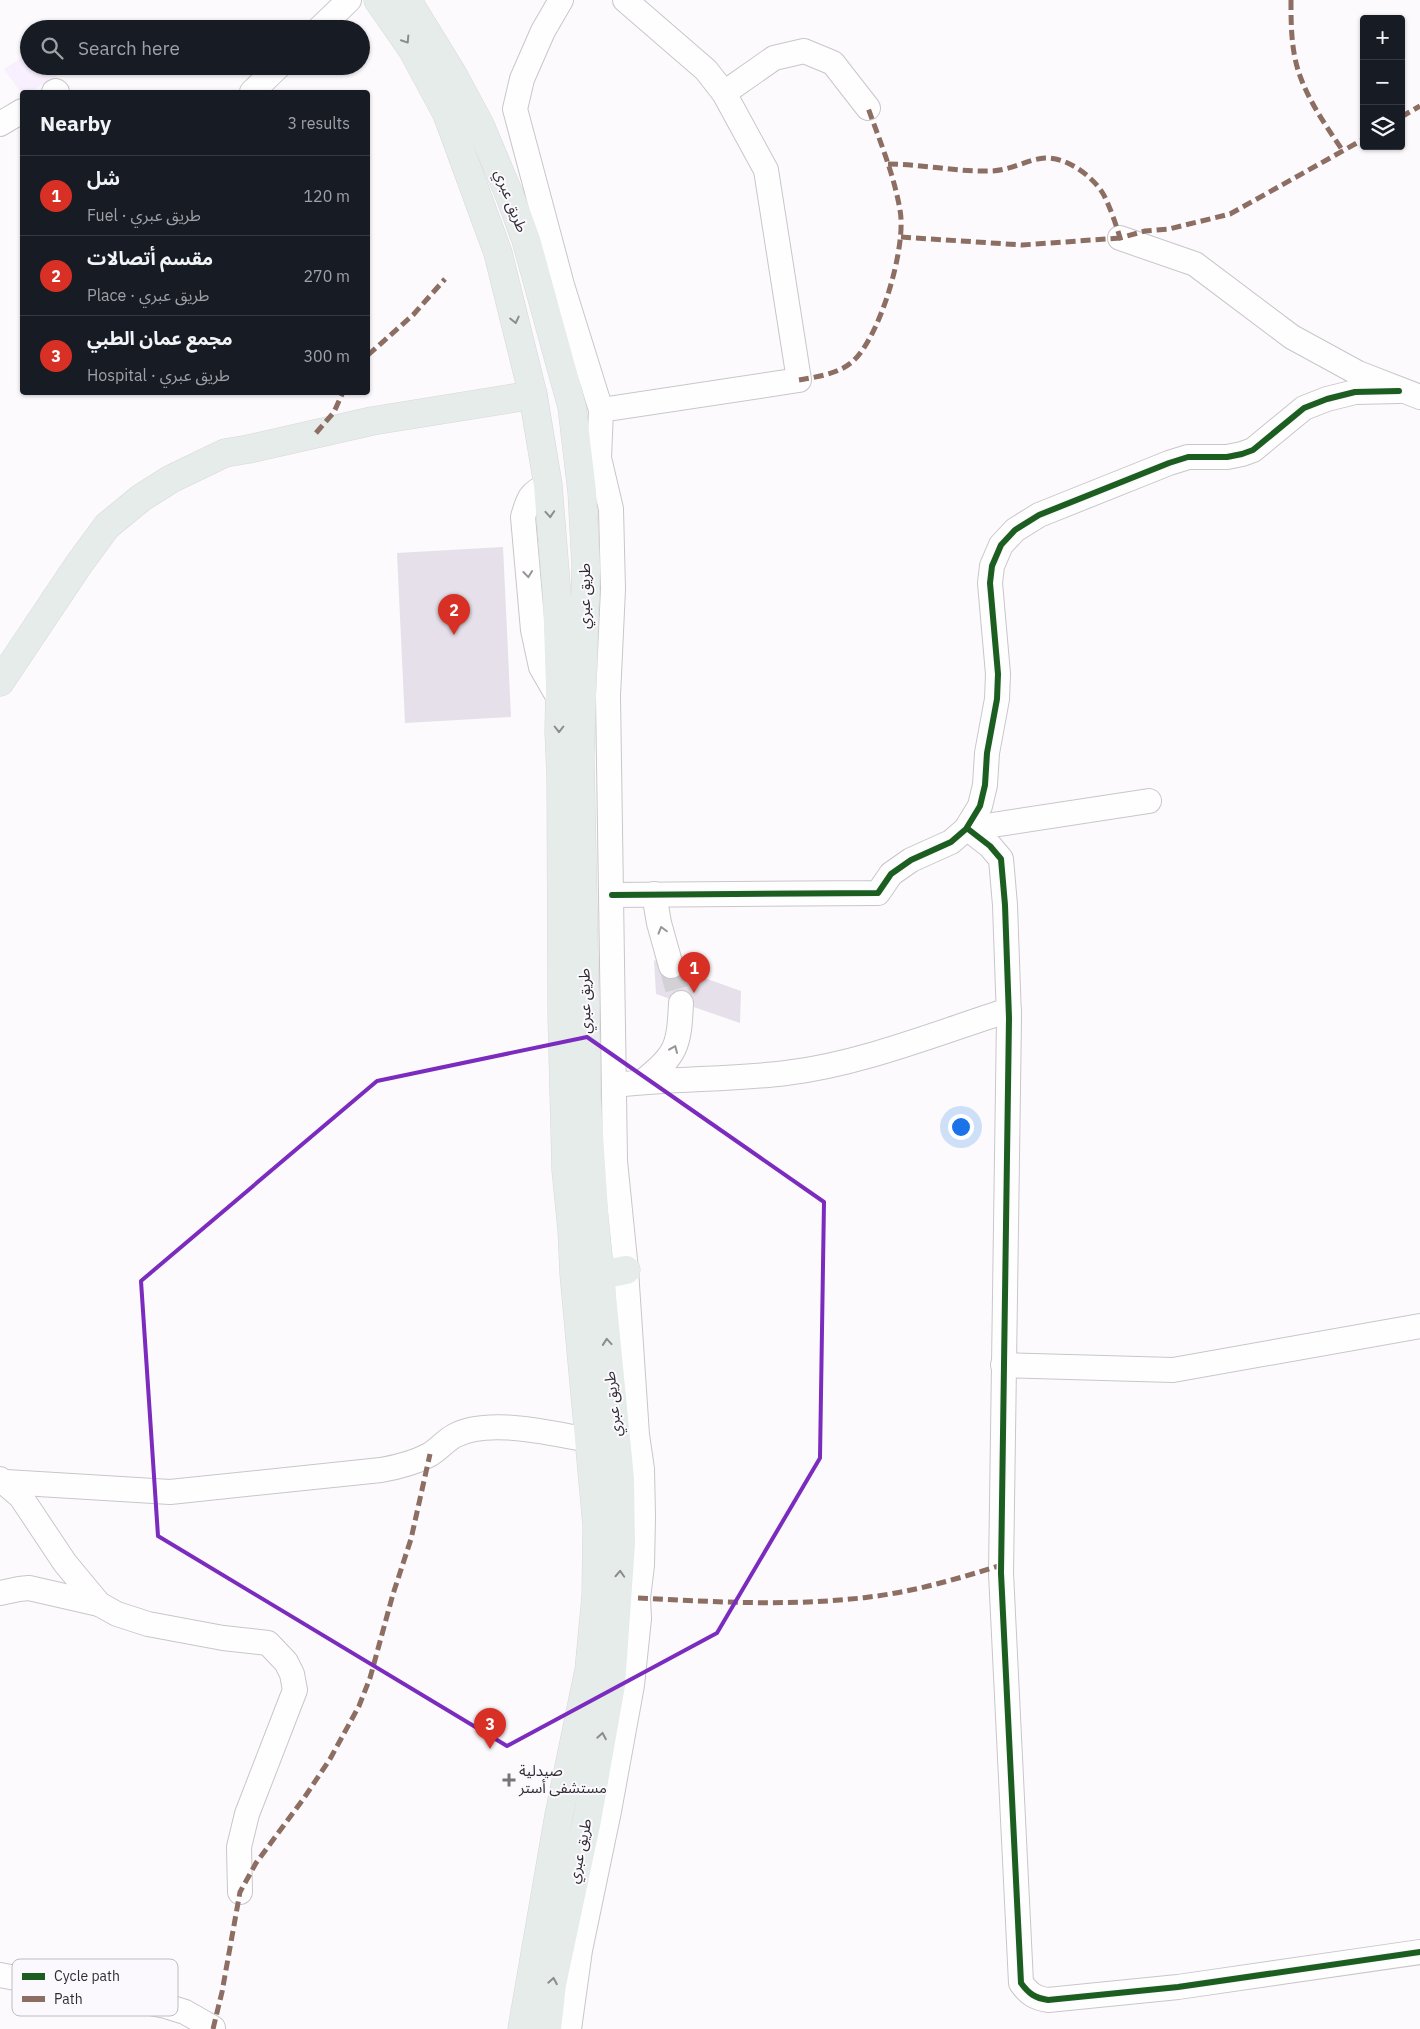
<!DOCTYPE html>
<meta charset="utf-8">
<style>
body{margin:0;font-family:"IBM Plex Sans","Noto Sans Arabic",sans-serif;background:#20242c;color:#f1f3f6}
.controls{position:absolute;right:15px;top:15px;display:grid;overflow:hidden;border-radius:5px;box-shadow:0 1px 4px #0004}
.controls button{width:45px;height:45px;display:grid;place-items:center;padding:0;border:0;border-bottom:1px solid #363941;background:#171b24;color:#f1f3f6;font:25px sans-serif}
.you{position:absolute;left:960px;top:1126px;width:18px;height:18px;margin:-12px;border:4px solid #fff;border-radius:50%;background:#1a73e8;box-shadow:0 0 0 8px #1a73e833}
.badge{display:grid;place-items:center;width:32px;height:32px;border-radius:50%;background:#d93025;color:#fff;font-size:16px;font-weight:700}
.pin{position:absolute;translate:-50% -41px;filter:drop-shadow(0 1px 2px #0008)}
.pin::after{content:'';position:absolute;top:26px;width:18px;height:15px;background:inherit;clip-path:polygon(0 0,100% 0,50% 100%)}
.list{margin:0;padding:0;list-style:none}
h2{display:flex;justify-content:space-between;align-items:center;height:65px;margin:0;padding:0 20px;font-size:21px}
h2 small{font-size:16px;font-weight:400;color:#9ea1a6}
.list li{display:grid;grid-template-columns:32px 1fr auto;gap:15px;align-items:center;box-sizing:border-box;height:80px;padding:0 20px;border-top:1px solid #363941}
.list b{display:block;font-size:19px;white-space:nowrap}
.list p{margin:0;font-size:16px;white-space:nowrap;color:#9ea1a6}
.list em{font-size:16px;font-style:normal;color:#9ea1a6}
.icon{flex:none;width:28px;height:28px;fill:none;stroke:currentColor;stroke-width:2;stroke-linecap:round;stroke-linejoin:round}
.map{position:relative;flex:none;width:1420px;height:2029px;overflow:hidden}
.search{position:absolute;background:#171b24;box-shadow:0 1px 4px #0004;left:20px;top:20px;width:350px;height:55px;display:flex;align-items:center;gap:12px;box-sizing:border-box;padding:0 18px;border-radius:28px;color:#9ea1a6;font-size:19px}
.panel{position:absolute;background:#171b24;box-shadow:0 1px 4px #0004;left:20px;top:90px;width:350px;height:305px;border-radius:5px}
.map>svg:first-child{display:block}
.green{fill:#f8f0fe}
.building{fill:#e5e0e9}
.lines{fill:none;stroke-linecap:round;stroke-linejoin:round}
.minor-tunnel{stroke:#d3d1d5;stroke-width:24;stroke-dasharray:24 12;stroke-linecap:butt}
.minor-casing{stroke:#c9c6cb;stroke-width:26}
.major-casing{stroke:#d9d7d9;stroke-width:29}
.minor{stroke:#fffeff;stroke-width:24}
.major{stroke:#e5ecea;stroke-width:28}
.quiet{stroke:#8d6e63;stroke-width:5;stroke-dasharray:10 5;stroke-linecap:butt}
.cycleway-casing{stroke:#fcf9fe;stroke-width:9}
.cycleway{stroke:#1b5e20;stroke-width:6}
.oneway{stroke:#8a8c8e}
.oneway2{stroke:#989599}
.marked{fill:none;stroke:#7b2cbf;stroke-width:4;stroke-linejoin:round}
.poi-dot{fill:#77747a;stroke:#fcf9fe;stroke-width:2}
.labels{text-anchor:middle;stroke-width:4;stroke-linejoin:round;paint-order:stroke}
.street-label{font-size:15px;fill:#302c33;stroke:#fcf9fe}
.poi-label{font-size:15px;fill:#302c33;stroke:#fcf9fe;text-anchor:start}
.key{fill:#fcf9fe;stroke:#bfbcc1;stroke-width:1}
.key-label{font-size:14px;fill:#302c33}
</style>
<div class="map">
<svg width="1420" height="2029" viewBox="0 0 1420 2029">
<rect width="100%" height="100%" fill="#fcfafd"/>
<polygon class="green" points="29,53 29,66 72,67 30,92 22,94 4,69"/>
<g class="building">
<polygon points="503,547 511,717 405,723 397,553"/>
<polygon points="654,960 741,991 740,1023 656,994"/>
</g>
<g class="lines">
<polyline class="minor-tunnel" points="671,966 681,1003"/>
<g class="minor-casing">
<g id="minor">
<polyline points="561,0 543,31 522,79 515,109 562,285 601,410 599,458 611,509 613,589 608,696 615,1161 626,1270 637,1435 642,1469 643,1517 642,1565 638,1598 639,1619 632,1685 609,1811 580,1950 569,2029"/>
<polyline points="319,29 349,0"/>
<polyline points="54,92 56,91 57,92"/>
<polyline points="252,92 279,66"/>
<polyline points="724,93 774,58 804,51 833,63 868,108"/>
<polyline points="0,124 22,111"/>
<polyline points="1120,238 1195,264 1292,337 1358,373 1420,397"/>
<polyline points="601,410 799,380 766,170 724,93 706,70 625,0"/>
<path d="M 548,485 C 530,492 528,499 523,517 L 533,630 L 541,667 L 560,700"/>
<polyline points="966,829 1149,801"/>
<path d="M 968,829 L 990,846 L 1001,859 L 1005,905 L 1009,1018 L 1001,1573 L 1021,1983 C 1029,1994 1035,1998 1048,2000 L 1178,1987 L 1420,1952"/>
<polyline points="654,894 659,923 671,966"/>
<polyline points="612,895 878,893 891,874 911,860 951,842 966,829 980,806 985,785 987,753 997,699 998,674 990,583 992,566 1001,545 1015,530 1039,515 1169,463 1188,457 1227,457 1242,454 1253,450 1304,408 1327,399 1355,392 1399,391"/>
<path d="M 642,1082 C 677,1055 679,1046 681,1003"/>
<path d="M 616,1085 C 672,1078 729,1080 786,1073 C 861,1064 937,1033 1009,1010"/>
<polyline points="1003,1365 1173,1370 1420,1326"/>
<polyline points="0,1479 21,1497 65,1563 99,1604 117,1614 148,1624 223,1638 268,1643 286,1662 292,1674 295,1690 247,1814 239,1847 240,1892"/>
<path d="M 6,1482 L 170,1492 L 381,1470 C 398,1467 414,1463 429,1455 C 438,1450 445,1441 454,1436 C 489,1417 552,1434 590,1440"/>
<polyline points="0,1593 19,1589 29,1588 99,1604"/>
<polyline points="0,1975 166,2006 185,2012 213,2028"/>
</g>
</g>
<g class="major-casing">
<g id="major">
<polyline points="378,0 412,49 447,114 498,253 533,395 548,485 557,597 560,685 559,731 561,779 562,1016 566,1170 572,1230 574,1274 597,1526 596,1596 589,1670 559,1815 522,2029"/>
<polyline points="407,0 452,73 480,125 511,199 526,240 572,407 582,492 586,567 580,756 587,1104 595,1226 620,1479 621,1544 611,1685 587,1820 552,1984 547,2029"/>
<polyline points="0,682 79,564 107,526 141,498 171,479 225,453 249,449 372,421 533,395"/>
<polyline points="601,1275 626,1270"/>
</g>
</g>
<use href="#minor" class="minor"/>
<use href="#major" class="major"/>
<g class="quiet">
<path d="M 1291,0 C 1291,23 1291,47 1298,70 C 1307,99 1326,126 1343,151"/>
<polyline points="1401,117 1420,106"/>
<path d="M 888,164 C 922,164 956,172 990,171 C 1010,171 1028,159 1045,158 C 1066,157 1091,175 1102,192 C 1108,201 1117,227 1120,238 L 1145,231 L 1169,229 L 1230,214 L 1364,139"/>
<polyline points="901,237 1022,245 1120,238"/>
<polyline points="368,355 413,315 445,279"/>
<path d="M 799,380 C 816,377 838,374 852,362 C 880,338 907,246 900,210 C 894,175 880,141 868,108"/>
<polyline points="316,433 334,412 343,392"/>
<path d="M 638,1598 C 717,1602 798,1607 877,1596 C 920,1590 960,1578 1002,1565"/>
<polyline points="213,2029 222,1992 240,1892 256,1863 304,1798 330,1759 359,1706 370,1678 393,1594 411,1539 430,1454"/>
</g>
<g class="cycleway-casing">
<g id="cycleway">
<path d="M 968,829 L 990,846 L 1001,859 L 1005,905 L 1009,1018 L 1001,1573 L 1021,1983 C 1029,1994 1035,1998 1048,2000 L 1178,1987 L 1420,1952"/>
<polyline points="612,895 878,893 891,874 911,860 951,842 966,829 980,806 985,785 987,753 997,699 998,674 990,583 992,566 1001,545 1015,530 1039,515 1169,463 1188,457 1227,457 1242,454 1253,450 1304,408 1327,399 1355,392 1399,391"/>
</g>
</g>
<use href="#cycleway" class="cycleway"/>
</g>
<defs><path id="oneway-chevron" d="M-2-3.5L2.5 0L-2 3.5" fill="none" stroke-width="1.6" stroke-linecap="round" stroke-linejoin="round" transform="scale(1.25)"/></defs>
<g class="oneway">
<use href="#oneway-chevron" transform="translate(406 40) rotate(57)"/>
<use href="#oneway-chevron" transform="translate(515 320) rotate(77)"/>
<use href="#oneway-chevron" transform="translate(550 514) rotate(86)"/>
<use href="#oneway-chevron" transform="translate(559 729) rotate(90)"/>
<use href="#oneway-chevron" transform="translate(607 1342) rotate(-95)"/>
<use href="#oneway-chevron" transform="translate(620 1574) rotate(-87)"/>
<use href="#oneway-chevron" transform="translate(602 1736) rotate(-80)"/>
<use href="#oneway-chevron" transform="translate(553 1981) rotate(-80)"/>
</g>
<g class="oneway2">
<use href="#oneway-chevron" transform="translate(528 574) rotate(84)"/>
<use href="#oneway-chevron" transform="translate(662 930) rotate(-106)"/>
<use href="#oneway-chevron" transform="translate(674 1049) rotate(-67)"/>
</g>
<path class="marked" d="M 587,1037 L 824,1202 L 820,1458 L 717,1633 L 507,1746 L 158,1536 L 141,1281 L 377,1081 Z"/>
<path class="poi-dot" d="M506.5 1772.5h5v5h5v5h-5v5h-5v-5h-5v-5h5z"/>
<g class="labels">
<g class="street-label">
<text transform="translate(511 201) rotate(69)" y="5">طريق عبري</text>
<text transform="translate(585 596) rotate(-90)" y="5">طريق عبري</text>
<text transform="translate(585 1001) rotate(-91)" y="5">طريق عبري</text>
<text transform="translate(613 1404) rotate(-96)" y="5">طريق عبري</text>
<text transform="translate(580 1851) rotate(-78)" y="5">طريق عبري</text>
</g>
<g class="poi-label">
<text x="519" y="1776">صيدلية<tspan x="519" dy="17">مستشفى أستر</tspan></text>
</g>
</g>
<rect x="12" y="1959" width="166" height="57" rx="8" class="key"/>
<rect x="22" y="1973" width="23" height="7" fill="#1b5e20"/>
<rect x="22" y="1996" width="23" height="6" fill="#8d6e63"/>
<g class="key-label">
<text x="54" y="1981">Cycle path</text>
<text x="54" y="2004">Path</text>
</g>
</svg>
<div class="controls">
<button>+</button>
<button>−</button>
<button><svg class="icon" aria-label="layers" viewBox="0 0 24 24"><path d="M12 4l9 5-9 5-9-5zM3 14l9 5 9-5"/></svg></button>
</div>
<div class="you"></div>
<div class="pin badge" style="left:694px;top:993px">1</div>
<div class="pin badge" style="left:454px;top:635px">2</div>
<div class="pin badge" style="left:490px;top:1749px">3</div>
<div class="search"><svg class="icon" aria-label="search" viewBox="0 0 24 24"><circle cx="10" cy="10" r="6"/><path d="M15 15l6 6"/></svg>Search here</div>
<section class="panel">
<h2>Nearby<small>3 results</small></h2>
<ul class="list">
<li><span class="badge">1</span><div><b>شل</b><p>Fuel · طريق عبري</p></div><em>120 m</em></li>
<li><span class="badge">2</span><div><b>مقسم أتصالات</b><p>Place · طريق عبري</p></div><em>270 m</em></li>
<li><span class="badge">3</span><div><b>مجمع عمان الطبي</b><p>Hospital · طريق عبري</p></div><em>300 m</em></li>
</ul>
</section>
</div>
